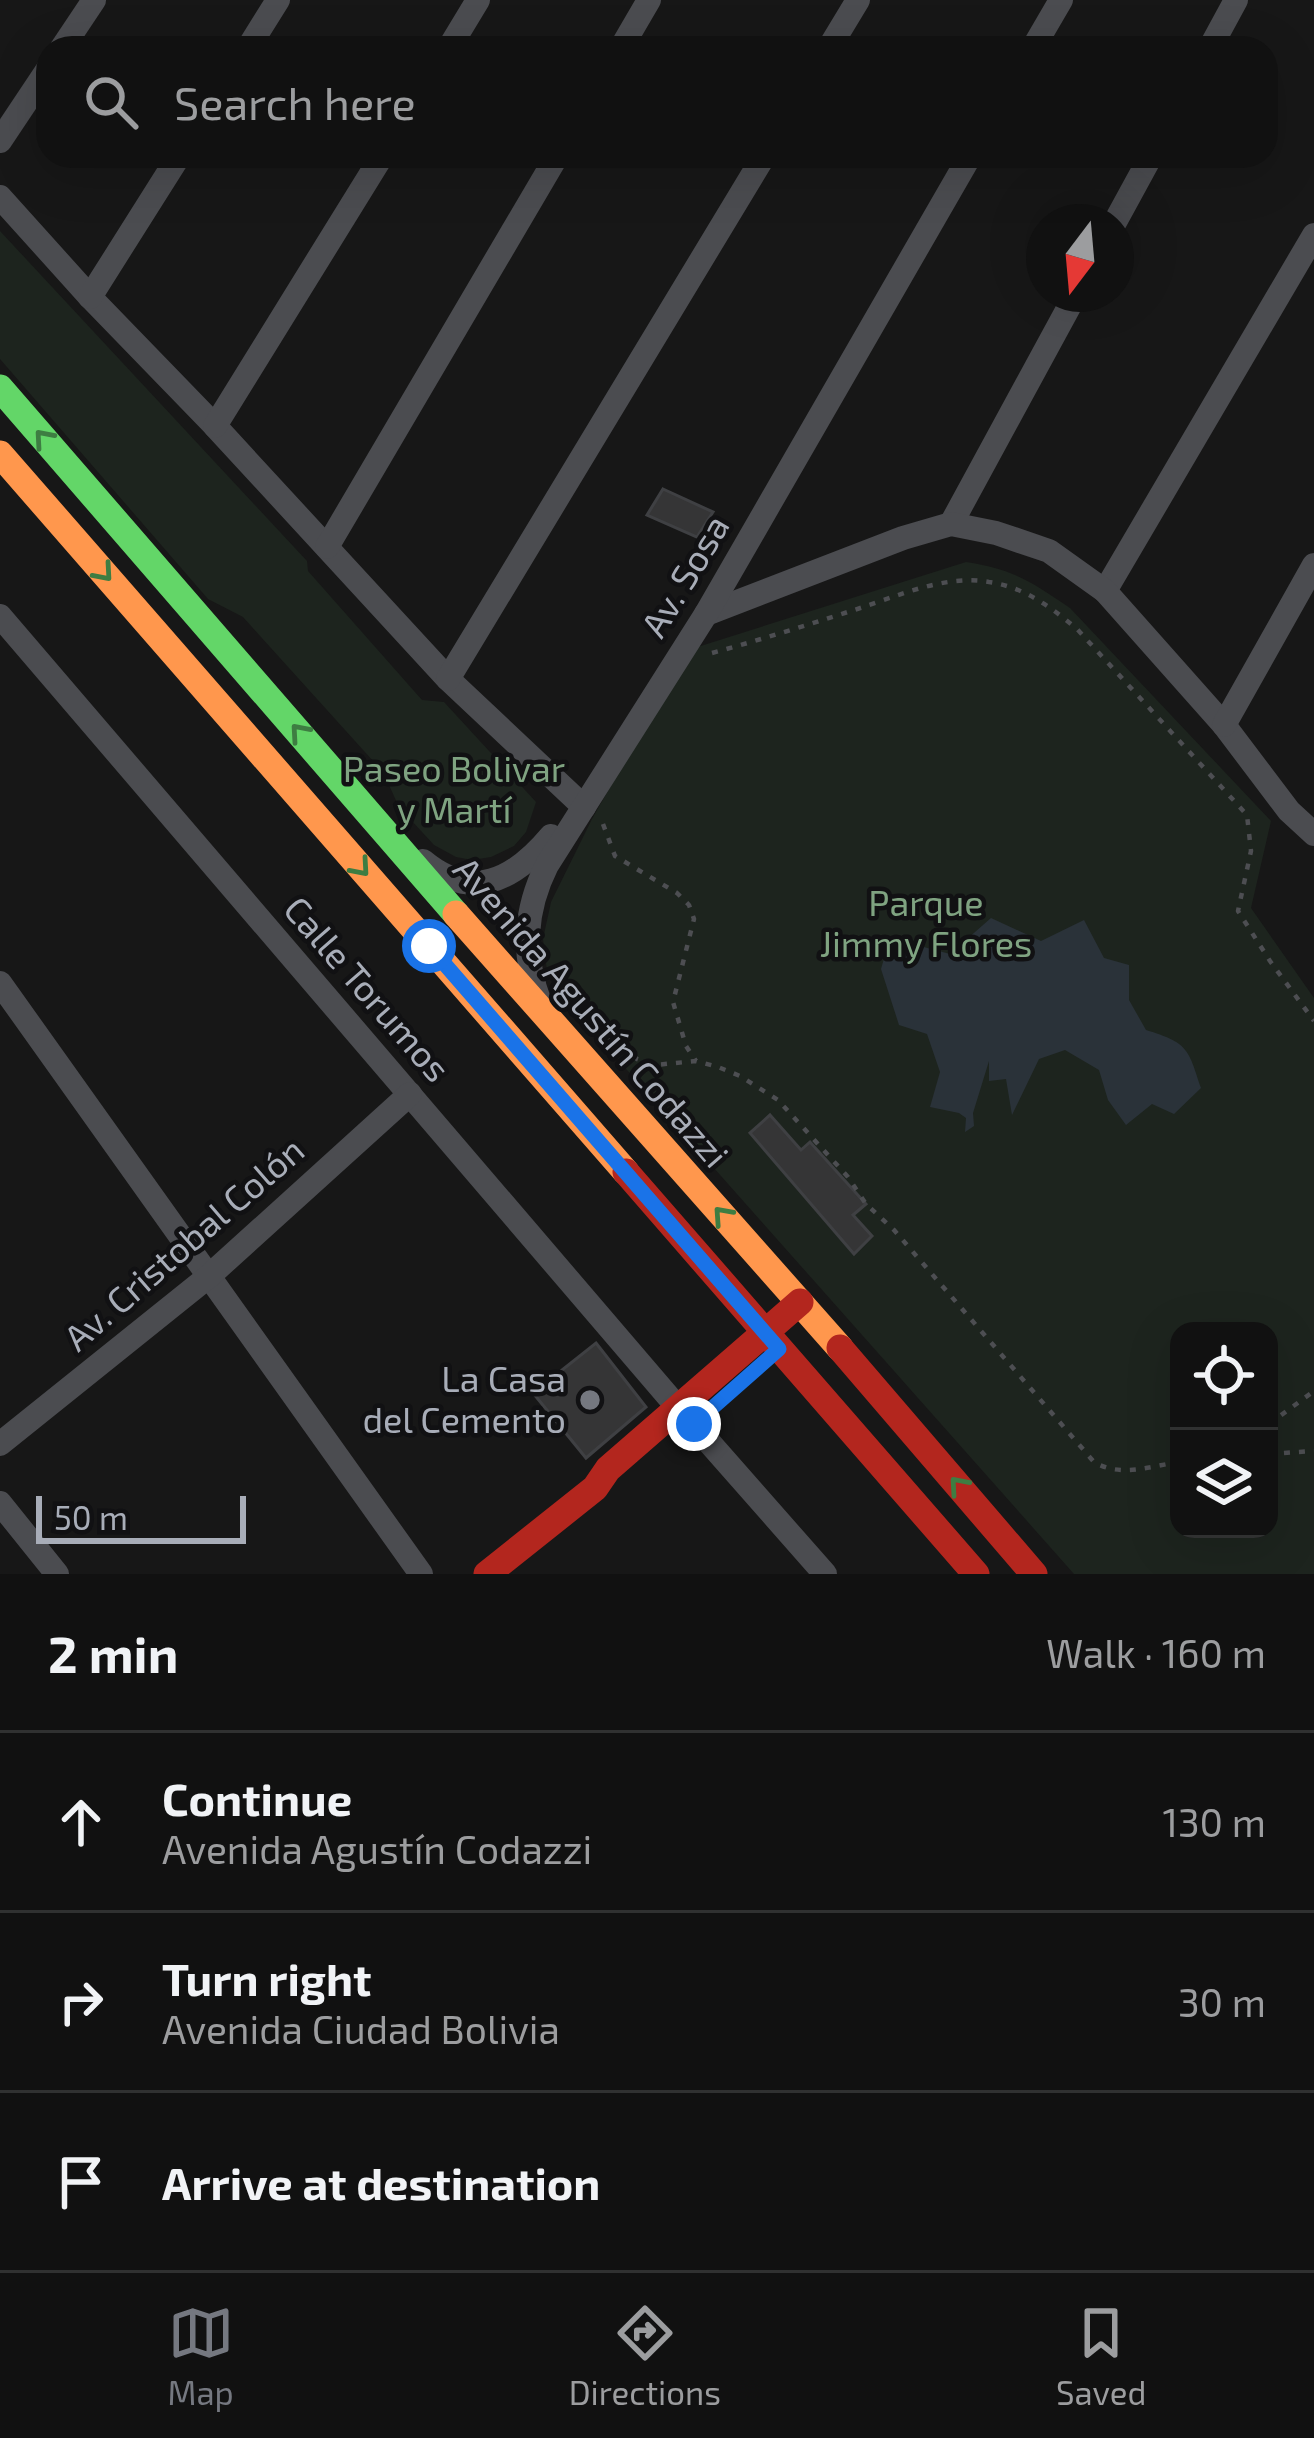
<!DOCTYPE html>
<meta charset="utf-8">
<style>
body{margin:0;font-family:"Exo 2",sans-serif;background:#1e1f1f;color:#f1f3f6}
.controls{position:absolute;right:36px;bottom:36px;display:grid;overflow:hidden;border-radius:24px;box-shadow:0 12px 48px #0002}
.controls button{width:108px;height:108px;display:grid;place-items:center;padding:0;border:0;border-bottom:3px solid #303131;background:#111;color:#f1f3f6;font:60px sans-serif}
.compass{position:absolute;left:1026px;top:204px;width:108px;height:108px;border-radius:50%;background:#111;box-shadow:0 12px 48px #0002;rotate:196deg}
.scale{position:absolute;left:36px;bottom:30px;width:210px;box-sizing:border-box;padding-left:12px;border:6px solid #a8adb8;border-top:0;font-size:33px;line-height:42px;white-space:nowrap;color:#a8adb8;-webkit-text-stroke:9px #111113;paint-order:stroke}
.stop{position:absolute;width:36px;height:36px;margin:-27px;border:9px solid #1a73e8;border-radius:50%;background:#fff}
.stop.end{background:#1a73e8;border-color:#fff;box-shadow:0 3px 12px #0008}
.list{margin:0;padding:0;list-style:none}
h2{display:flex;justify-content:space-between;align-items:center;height:156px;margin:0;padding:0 48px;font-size:51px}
h2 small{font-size:39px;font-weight:400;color:#9c9d9f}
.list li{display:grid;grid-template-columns:78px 1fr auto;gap:36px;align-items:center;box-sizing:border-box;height:180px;padding:0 48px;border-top:3px solid #303131}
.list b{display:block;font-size:45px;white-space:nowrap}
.list p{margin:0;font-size:39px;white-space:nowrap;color:#9c9d9f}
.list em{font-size:39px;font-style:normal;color:#9c9d9f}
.icon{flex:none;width:66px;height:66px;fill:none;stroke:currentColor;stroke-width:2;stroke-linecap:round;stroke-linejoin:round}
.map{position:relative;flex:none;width:1314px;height:1574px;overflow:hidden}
.search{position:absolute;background:#111;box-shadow:0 12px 48px #0002;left:36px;right:36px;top:36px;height:132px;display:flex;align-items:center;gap:30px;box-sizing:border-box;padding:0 42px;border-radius:36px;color:#9c9d9f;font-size:45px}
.sheet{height:696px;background:#111}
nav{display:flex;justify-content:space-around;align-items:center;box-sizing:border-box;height:168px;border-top:3px solid #303131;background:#111;font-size:33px;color:#9c9d9f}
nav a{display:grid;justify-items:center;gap:6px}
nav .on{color:#757880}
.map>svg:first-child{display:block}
.green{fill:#1d241e;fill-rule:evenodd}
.water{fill:#2a3239}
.building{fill:#353536;stroke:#3f4043;stroke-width:3}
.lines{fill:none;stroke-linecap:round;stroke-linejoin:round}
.path{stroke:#4d4e52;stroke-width:4.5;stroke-dasharray:6 9;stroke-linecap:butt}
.street{stroke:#4b4c50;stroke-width:24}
.fast{stroke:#63d668;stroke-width:27}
.slow{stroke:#ff974d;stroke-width:27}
.jam{stroke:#b3261e;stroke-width:27}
.oneway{stroke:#3e7d42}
.route{stroke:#1a73e8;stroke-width:15}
.poi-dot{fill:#757880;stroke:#111113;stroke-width:4.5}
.labels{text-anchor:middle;stroke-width:9;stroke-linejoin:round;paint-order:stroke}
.street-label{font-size:36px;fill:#a8adb8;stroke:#111113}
.park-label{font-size:36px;fill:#7fa381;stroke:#111113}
.poi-label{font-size:36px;fill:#a8adb8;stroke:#111113;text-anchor:end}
</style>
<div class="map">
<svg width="1314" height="1574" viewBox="0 0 1314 1574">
<rect width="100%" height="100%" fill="#171717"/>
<g class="green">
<polygon points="0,231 307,561 308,571 422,700 444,702 536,802 526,832 514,846 491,857 472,860 456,857 434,845 399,807 383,772 243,617 208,599 0,359"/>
<path d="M 966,562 C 1013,569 1032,582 1070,608 L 1271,821 L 1251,908 L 1314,998 L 1314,1574 L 1074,1574 L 565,1000 L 547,971 L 543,939 L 551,902 L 592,819 L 688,650 ZM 1179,1331 L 1269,1331 L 1269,1529 L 1179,1529 Z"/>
</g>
<path class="water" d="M 991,918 L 1041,941 L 1084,920 L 1104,958 L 1129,965 L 1129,1000 L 1146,1030 C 1188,1043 1188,1048 1201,1088 L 1174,1114 L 1152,1104 L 1126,1125 L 1108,1100 L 1099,1070 L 1065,1050 L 1039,1059 L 1012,1115 L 1006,1079 L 989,1081 L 989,1061 L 973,1113 L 974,1126 L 965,1132 L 966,1118 L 959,1113 L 930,1107 L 940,1072 L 927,1034 L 899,1025 L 881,969 L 890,938 L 950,954 Z"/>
<g class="building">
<polygon points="663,489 713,512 697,537 647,515"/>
<polygon points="770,1115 801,1150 810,1142 866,1204 853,1215 872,1236 854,1254 750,1133"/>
<polygon points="596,1343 646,1407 586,1458 533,1393"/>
</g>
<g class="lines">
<g class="path">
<path d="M 712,653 C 760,640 807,625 854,610 C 896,597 944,574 989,582 C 1024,587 1051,607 1077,629 L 1247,815 L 1251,851 L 1238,911 L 1270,961 L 1314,1021"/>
<polyline points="603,824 615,856 677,893 689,905 694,919 673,1002 686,1046 696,1061"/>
<path d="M 609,1038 L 637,1059 L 655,1065 L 696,1061 L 718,1067 L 740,1076 L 778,1100 L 848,1177 L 866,1204 L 894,1230 L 1094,1462 C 1120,1478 1151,1466 1179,1462"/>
<polyline points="1269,1424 1314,1391"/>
<polyline points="1269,1454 1314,1451"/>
</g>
<g class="street">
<polyline points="62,48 94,0"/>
<polyline points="248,48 278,0"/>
<polyline points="449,48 478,0"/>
<polyline points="621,48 649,0"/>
<polyline points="829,48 858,0"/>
<polyline points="1033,48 1061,0"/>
<polyline points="1210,48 1236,0"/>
<polyline points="0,141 48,69"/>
<polyline points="0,197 90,297 215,426 448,679 584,807"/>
<polyline points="1115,222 1151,156"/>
<polyline points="90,297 179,156"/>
<polyline points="215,426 382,156"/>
<polyline points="951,524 1076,294"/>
<polyline points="327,547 557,156"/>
<polyline points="1105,591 1314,235"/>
<polyline points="706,614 903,538 951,524 996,533 1049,551 1105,591 1224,725 1289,811 1314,834"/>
<polyline points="0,616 679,1409"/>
<polyline points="448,679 764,156"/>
<polyline points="1224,725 1314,565"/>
<path d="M 423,861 C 472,902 514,880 551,836"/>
<polyline points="0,983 421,1574"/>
<path d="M 540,1003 C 522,955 524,911 547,865 L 706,614 L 970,156"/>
<polyline points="693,1424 825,1574"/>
<polyline points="0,1444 208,1277 410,1094"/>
<polyline points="0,1503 57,1574"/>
</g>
<polyline class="fast" points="0,388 456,914"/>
<g class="slow">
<polyline points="0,454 626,1172"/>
<polyline points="456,914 840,1348"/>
</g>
<g class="jam">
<polyline points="626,1172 976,1574"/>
<polyline points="840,1348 1034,1574"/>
<polyline points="487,1574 595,1488 608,1469 800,1302"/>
</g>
</g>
<defs><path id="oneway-chevron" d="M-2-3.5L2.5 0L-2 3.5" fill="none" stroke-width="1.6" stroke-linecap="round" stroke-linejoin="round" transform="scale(3)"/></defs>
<g class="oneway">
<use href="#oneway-chevron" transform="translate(43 438) rotate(-131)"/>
<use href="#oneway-chevron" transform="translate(104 573) rotate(49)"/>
<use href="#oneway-chevron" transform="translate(299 732) rotate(-131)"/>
<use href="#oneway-chevron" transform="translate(361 868) rotate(49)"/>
<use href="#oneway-chevron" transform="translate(722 1215) rotate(-132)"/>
<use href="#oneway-chevron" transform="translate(958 1485) rotate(-131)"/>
</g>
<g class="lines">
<polyline class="route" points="429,946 779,1349 694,1424"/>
</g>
<circle class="poi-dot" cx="590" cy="1400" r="12"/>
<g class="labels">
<g class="street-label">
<text transform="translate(685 576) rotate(-59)" y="13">Av. Sosa</text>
<text transform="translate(367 989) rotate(49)" y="13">Calle Torumos</text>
<text transform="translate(591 1012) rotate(49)" y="13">Avenida Agustín Codazzi</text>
<text transform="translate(184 1244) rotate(-41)" y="13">Av. Cristobal Colón</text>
</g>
<g class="park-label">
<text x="454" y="782">Paseo Bolivar<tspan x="454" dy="41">y Martí</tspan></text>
<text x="926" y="916">Parque<tspan x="926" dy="41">Jimmy Flores</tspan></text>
</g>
<g class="poi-label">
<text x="566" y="1392">La Casa<tspan x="566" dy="41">del Cemento</tspan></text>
</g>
</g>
</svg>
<div class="controls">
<button><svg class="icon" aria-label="locate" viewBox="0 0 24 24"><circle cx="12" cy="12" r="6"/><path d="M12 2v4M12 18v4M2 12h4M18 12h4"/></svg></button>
<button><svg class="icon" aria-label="layers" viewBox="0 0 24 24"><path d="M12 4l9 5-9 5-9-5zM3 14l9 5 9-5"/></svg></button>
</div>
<svg class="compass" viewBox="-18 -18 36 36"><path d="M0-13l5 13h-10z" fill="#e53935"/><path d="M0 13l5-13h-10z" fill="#9c9d9f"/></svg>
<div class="scale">50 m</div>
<div class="stop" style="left:429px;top:946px"></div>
<div class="stop end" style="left:694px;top:1424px"></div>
<div class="search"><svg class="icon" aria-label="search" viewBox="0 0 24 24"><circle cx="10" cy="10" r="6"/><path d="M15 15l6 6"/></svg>Search here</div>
</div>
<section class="sheet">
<h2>2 min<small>Walk · 160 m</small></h2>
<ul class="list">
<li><svg class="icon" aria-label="ahead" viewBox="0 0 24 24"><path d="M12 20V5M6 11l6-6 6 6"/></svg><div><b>Continue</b><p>Avenida Agustín Codazzi</p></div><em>130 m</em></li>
<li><svg class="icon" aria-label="right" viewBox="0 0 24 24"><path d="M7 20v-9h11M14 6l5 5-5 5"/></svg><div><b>Turn right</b><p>Avenida Ciudad Bolivia</p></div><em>30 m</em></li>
<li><svg class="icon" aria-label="arrive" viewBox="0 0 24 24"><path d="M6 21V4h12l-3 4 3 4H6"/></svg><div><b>Arrive at destination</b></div></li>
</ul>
</section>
<nav>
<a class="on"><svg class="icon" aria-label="map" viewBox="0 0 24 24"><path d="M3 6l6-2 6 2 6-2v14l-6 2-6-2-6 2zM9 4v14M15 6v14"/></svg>Map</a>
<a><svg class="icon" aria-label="directions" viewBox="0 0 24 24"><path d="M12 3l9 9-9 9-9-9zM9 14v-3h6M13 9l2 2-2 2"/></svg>Directions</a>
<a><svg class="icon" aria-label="saved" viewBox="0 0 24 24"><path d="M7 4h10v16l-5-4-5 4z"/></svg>Saved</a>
</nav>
